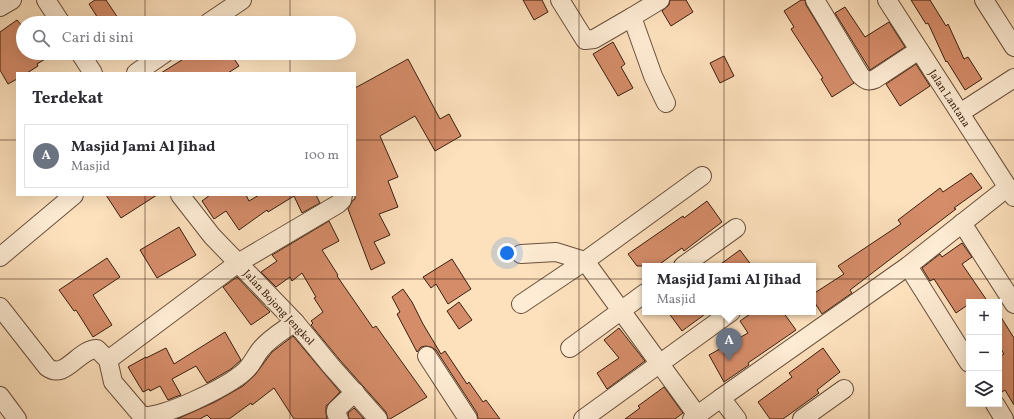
<!DOCTYPE html>
<html lang="id">
<meta charset="utf-8">
<style>
body{margin:0;font-family:Vollkorn,serif;background:#f7f7f7;color:#2b2b33}
.controls{position:absolute;right:12px;bottom:12px;display:grid;overflow:hidden;border-radius:0px;box-shadow:0 4px 16px #0002}
.controls button{width:36px;height:36px;display:grid;place-items:center;padding:0;border:0;border-bottom:1px solid #e1e1e2;background:#fff;color:#2b2b33;font:20px sans-serif}
.you{position:absolute;left:507px;top:253px;width:14px;height:14px;margin:-10px;border:3px solid #fff;border-radius:50%;background:#1a73e8;box-shadow:0 0 0 6px #1a73e833}
.badge{display:grid;place-items:center;width:26px;height:26px;border-radius:50%;background:#2563eb;color:#fff;font-size:13px;font-weight:700}
.pin{position:absolute;translate:-50% -33px;filter:drop-shadow(0 1px 2px #0008)}
.pin::after{content:'';position:absolute;top:21px;width:14px;height:12px;background:inherit;clip-path:polygon(0 0,100% 0,50% 100%)}
.popup{position:absolute;left:642px;top:263px;width:174px;height:52px;box-sizing:border-box;display:grid;place-content:center;border-radius:0px;background:#fff;filter:drop-shadow(0 1px 3px #0005);font-size:13px;white-space:nowrap;color:#7c7c81}
.popup b{font-size:15px;color:#2b2b33}
.popup::after{content:'';position:absolute;left:50%;top:100%;margin-left:-8px;border:8px solid transparent;border-top-color:#fff}
.list{margin:0;padding:0;list-style:none}
h2{display:flex;justify-content:space-between;align-items:center;height:52px;margin:0;padding:0 16px;font-size:17px}
h2 small{font-size:13px;font-weight:400;color:#7c7c81}
.list li{display:grid;grid-template-columns:26px 1fr auto;gap:12px;align-items:center;box-sizing:border-box;height:64px;margin:0 8px 8px;padding:0 8px;border:1px solid #e1e1e2;border-radius:0px}
.list b{display:block;font-size:15px;white-space:nowrap}
.list p{margin:0;font-size:13px;white-space:nowrap;color:#7c7c81}
.list em{font-size:13px;font-style:normal;color:#7c7c81}
.icon{flex:none;width:22px;height:22px;fill:none;stroke:currentColor;stroke-width:2;stroke-linecap:round;stroke-linejoin:round}
.map{position:relative;flex:none;width:1014px;height:419px;overflow:hidden}
.search{position:absolute;background:#fff;box-shadow:0 4px 16px #0002;left:16px;top:16px;width:340px;height:44px;display:flex;align-items:center;gap:10px;box-sizing:border-box;padding:0 14px;border-radius:22px;color:#7c7c81;font-size:15px}
.panel{position:absolute;background:#fff;box-shadow:0 4px 16px #0002;left:16px;top:72px;width:340px;height:124px;border-radius:0px}
.map>svg:first-child{display:block}
.building{fill:#d58c69;stroke:#391f11}
.lines{fill:none;stroke-linecap:round;stroke-linejoin:round}
.street-casing{stroke:#6a503c;stroke-width:20}
.street{stroke:#feecd4;stroke-width:18}
.grid{fill:none;stroke:#391f11;stroke-width:1;stroke-opacity:0.55}
.labels{text-anchor:middle;stroke-width:3.5;stroke-linejoin:round;paint-order:stroke}
.street-label{font-size:11px;fill:#391f11;stroke:#feecd4}
</style>
<div class="map">
<svg width="1014" height="419" viewBox="0 0 1014 419">
<rect width="100%" height="100%" fill="#fde1bd"/>
<filter id="stains"><feTurbulence type="fractalNoise" baseFrequency=".005" numOctaves="4"/><feColorMatrix values="0 0 0 0 .2 0 0 0 0 .09 0 0 0 0 .02 0 0 0 .5 -.17"/></filter>
<radialGradient id="worn" r=".72"><stop offset=".6" stop-color="#630" stop-opacity="0"/><stop offset="1" stop-color="#630" stop-opacity=".3"/></radialGradient>
<g class="building">
<polygon points="95,0 106,0 118,18 110,23 101,23 89,4"/>
<polygon points="523,0 542,0 548,12 534,20"/>
<polygon points="670,0 686,0 693,12 671,26 662,11 669,5"/>
<polygon points="801,0 805,0 806,5 854,83 832,97 821,79 823,78 791,29 794,27 784,11"/>
<polygon points="911,0 930,0 946,26 948,24 964,59 968,57 982,79 965,90 947,61 946,62 928,23 926,24"/>
<polygon points="845,7 865,37 889,22 905,47 870,70 835,13"/>
<polygon points="17,20 23,27 23,53 55,53 37,64 38,66 27,73 17,73 17,79 8,84 0,70 0,32"/>
<polygon points="613,42 625,64 621,67 633,88 618,96 593,54"/>
<polygon points="193,53 230,53 239,66 228,73 161,73"/>
<polygon points="724,56 734,76 720,83 710,63"/>
<polygon points="408,59 440,119 449,114 461,136 435,151 415,116 380,136 398,177 388,181 398,207 379,214 390,235 374,242 385,263 371,270 348,209 353,200 355,199 355,88"/>
<polygon points="916,64 930,86 900,106 886,84"/>
<polygon points="971,173 982,188 954,208 956,209 850,290 852,293 822,314 813,300 813,294 844,274 838,266 901,224 898,220 940,188 943,192"/>
<polygon points="106,195 157,195 121,218"/>
<polygon points="210,195 246,195 249,201 259,195 316,195 320,203 302,213 294,196 268,212 267,210 239,230 226,211 214,219 202,201"/>
<polygon points="707,201 722,222 684,251 682,248 657,266 637,266 628,254 683,216 684,218"/>
<polygon points="329,221 339,241 322,250 338,275 337,276 373,328 376,326 427,397 390,419 388,419 386,412 339,359 311,325 313,323 311,321 323,312 314,298 316,297 302,273 292,281 290,277 276,287 261,272 277,261 272,255"/>
<polygon points="179,227 196,255 157,278 140,250"/>
<polygon points="962,243 972,257 962,264 988,302 969,302 969,304 956,313 934,279 930,281 922,268 940,254 942,257"/>
<polygon points="740,250 752,266 718,266"/>
<polygon points="107,258 120,277 93,295 112,325 93,337 76,310 74,311 59,290"/>
<polygon points="452,259 471,289 448,304 436,284 431,288 423,277"/>
<polygon points="237,277 270,312 251,325 223,287"/>
<polygon points="403,289 412,302 423,324 441,354 445,351 467,384 469,382 483,402 486,400 500,419 478,419 477,413 436,350 431,347 426,346 421,347 417,352 397,314 400,312 392,297"/>
<polygon points="459,302 472,320 459,329 447,311"/>
<polygon points="668,312 708,312 682,331"/>
<polygon points="753,312 783,312 796,330 748,363 749,365 724,382 709,355 748,333 740,321"/>
<polygon points="999,314 1014,338 1014,405 1005,390 999,394 999,357 1004,354 999,346"/>
<polygon points="619,328 645,361 607,389 597,373 619,358 604,340"/>
<polygon points="225,332 241,360 231,369 207,383 196,366 172,379 181,395 175,397 168,400 160,386 150,391 149,389 143,392 128,367 146,357 146,358 166,348 174,364"/>
<polygon points="293,336 340,392 326,406 326,413 327,419 294,419 274,388 252,405 251,403 229,419 211,419 207,415 200,419 177,419 215,402 243,386 255,375 272,352"/>
<polygon points="823,348 840,372 817,390 819,393 783,419 770,419 758,402 792,377 789,373"/>
<polygon points="664,387 683,413 675,419 625,419 640,408 638,406"/>
<polygon points="354,408 364,419 349,419 348,413"/>
</g>
<g class="lines">
<g class="street-casing">
<g id="street">
<polyline points="46,0 61,23"/>
<polyline points="560,0 585,40 594,39 632,17"/>
<polyline points="660,0 632,17 653,76 666,103"/>
<path d="M 815,0 L 860,75 C 865,80 868,82 875,79 L 919,50"/>
<polyline points="887,0 1014,197"/>
<polyline points="984,0 1014,47"/>
<polyline points="0,7 12,0"/>
<polyline points="208,23 242,0"/>
<polyline points="80,53 93,73"/>
<polyline points="136,73 165,53"/>
<polyline points="960,113 1014,78"/>
<polyline points="180,195 212,236 295,322 331,366 378,419"/>
<polyline points="962,223 1014,304"/>
<polyline points="521,254 556,252 585,261"/>
<polyline points="0,257 74,195"/>
<polyline points="683,266 736,228"/>
<polyline points="908,266 969,363"/>
<polyline points="521,304 585,261"/>
<path d="M 0,307 L 47,367 C 65,381 78,349 97,349 L 108,360 L 113,382 L 142,416 C 162,419 229,386 245,371 C 252,365 255,356 261,349 C 270,338 284,330 295,322"/>
<polyline points="570,348 645,293"/>
<polyline points="427,356 468,419"/>
<polyline points="108,360 238,263 338,204 342,200 343,195"/>
<polyline points="0,396 17,419"/>
<polyline points="721,398 908,266 1008,187"/>
<polyline points="995,404 1004,419"/>
<polyline points="697,415 585,261 702,176"/>
<polyline points="339,419 336,413 336,410 355,392"/>
<polyline points="583,419 731,312"/>
<polyline points="692,419 721,398 737,419"/>
<polyline points="802,419 844,389"/>
</g>
</g>
<use href="#street" class="street"/>
</g>
<path class="grid" d="M 145,0 L 145,23M 290,0 L 290,23M 435,0 L 435,419M 579,0 L 579,419M 724,0 L 724,419M 869,0 L 869,419M 145,53 L 145,73M 290,53 L 290,73M 0,140 L 17,140M 355,140 L 1014,140M 145,195 L 145,419M 290,195 L 290,419M 0,279 L 1014,279"/>
<g class="labels">
<g class="street-label">
<text transform="translate(950 98) rotate(57)" y="4">Jalan Lantana</text>
<text transform="translate(279 307) rotate(47)" y="4">Jalan Bojong Jengkol</text>
</g>
</g>
<rect width="100%" height="100%" filter="url(#stains)"/>
<rect width="100%" height="100%" fill="url(#worn)"/>
</svg>
<div class="controls">
<button>+</button>
<button>−</button>
<button><svg class="icon" aria-label="layers" viewBox="0 0 24 24"><path d="M12 4l9 5-9 5-9-5zM3 14l9 5 9-5"/></svg></button>
</div>
<div class="you"></div>
<div class="pin badge" style="left:729px;top:361px;background:#6b7280">A</div>
<div class="popup"><b>Masjid Jami Al Jihad</b>Masjid</div>
<div class="search"><svg class="icon" aria-label="search" viewBox="0 0 24 24"><circle cx="10" cy="10" r="6"/><path d="M15 15l6 6"/></svg>Cari di sini</div>
<section class="panel">
<h2>Terdekat<small></small></h2>
<ul class="list">
<li><span class="badge" style="background:#6b7280">A</span><div><b>Masjid Jami Al Jihad</b><p>Masjid</p></div><em>100 m</em></li>
</ul>
</section>
</div>
